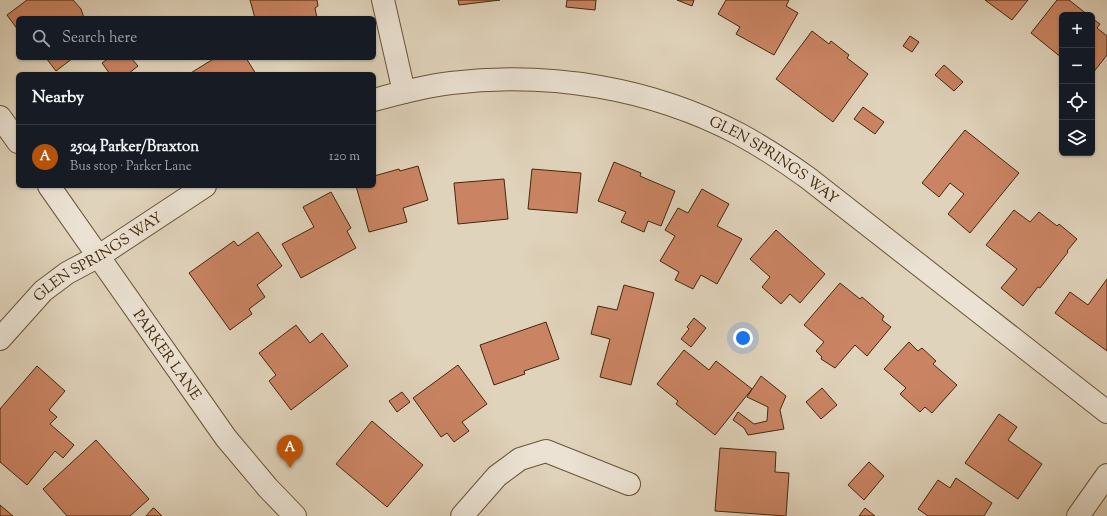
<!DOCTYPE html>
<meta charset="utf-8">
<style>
body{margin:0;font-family:"Sorts Mill Goudy",serif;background:#242831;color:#f1f3f6}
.controls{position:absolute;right:12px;top:12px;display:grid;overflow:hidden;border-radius:6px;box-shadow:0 1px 3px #0004}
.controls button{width:36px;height:36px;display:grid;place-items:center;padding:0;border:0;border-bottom:1px solid #363941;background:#171b24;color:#f1f3f6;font:20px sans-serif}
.you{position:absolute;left:743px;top:338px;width:14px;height:14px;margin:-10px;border:3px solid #fff;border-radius:50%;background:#1a73e8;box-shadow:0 0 0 6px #1a73e833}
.badge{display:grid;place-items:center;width:26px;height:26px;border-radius:50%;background:#b45309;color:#fff;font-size:13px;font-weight:700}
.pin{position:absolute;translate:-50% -33px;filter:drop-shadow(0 1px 2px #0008)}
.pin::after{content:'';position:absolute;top:21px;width:14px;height:12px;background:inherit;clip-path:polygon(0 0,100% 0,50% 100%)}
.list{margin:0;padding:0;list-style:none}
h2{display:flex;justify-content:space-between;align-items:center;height:52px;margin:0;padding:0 16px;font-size:17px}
h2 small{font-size:13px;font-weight:400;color:#9ea1a6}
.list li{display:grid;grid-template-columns:26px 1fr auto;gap:12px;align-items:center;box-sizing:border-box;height:64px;padding:0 16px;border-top:1px solid #363941}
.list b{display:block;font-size:15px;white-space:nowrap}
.list p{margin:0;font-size:13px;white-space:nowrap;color:#9ea1a6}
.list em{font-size:13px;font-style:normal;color:#9ea1a6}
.icon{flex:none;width:22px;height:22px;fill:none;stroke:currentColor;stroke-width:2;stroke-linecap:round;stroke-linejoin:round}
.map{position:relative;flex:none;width:1107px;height:516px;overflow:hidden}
.search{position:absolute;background:#171b24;box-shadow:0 1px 3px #0004;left:16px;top:16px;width:360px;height:44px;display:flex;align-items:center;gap:10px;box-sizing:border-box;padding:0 14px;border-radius:6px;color:#9ea1a6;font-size:15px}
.panel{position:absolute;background:#171b24;box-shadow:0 1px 3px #0004;left:16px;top:72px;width:360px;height:116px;border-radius:6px}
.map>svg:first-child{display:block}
.building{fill:#ca8463;stroke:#43290a}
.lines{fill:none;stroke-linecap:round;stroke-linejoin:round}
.minor-casing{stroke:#6a5436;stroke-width:24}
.tertiary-casing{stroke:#6a5436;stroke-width:24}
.minor{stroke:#ebe2d3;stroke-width:22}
.tertiary{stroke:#ebe2d3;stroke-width:22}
.labels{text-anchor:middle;stroke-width:4;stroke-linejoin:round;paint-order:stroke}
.street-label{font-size:15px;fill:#43290a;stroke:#ebe2d3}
</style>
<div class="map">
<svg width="1107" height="516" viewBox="0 0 1107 516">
<rect width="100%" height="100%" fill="#e0d3bb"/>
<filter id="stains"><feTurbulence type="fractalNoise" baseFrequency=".005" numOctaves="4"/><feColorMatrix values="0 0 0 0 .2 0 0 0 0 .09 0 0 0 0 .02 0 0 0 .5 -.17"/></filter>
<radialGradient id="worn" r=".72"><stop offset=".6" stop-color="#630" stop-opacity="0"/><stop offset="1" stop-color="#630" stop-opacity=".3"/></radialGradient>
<g class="building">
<polygon points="27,0 73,0 81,9 84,18 18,18 18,30 7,15"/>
<polygon points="250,0 317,0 318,6 315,8 317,18 255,18"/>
<polygon points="458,0 500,0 459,5"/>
<polygon points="567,0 596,0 595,10 566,7"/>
<polygon points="677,0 694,0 692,6"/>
<polygon points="726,0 789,0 786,6 798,13 774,55 736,34 740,27 718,14"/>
<polygon points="985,0 1028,0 1012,20"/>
<polygon points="1057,0 1069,0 1088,15 1062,15 1062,58 1031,33"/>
<polygon points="1092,18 1100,24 1097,28 1107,36 1107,55 1092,74"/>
<polygon points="812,31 829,44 831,41 849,55 847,58 868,74 833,122 776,79"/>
<polygon points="910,36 919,42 912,52 903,46"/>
<polygon points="46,58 73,58 56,71"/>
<polygon points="109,58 131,58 138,66 128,74 110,74 102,63"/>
<polygon points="215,58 246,58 256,74 189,74"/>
<polygon points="944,65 963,82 954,91 935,75"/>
<polygon points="863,107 884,122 875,134 854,119"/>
<polygon points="965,130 1019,173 970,233 948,214 964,194 950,183 939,197 922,183"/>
<polygon points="614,162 641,173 640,176 675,191 661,226 648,221 644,232 621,222 626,212 598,201"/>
<polygon points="418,166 428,200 403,208 407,222 369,232 356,186 374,186 374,176 399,169 400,171"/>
<polygon points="532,169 581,173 577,213 528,209"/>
<polygon points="504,179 508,219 458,224 454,183"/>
<polygon points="702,189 729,204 717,226 742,239 717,284 701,275 693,289 675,280 679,272 660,261 675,236 665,230 678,208 688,213"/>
<polygon points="331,192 351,228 347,231 356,248 301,278 282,244 314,227 303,207"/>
<polygon points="1014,210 1030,222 1039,212 1057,226 1059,224 1077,239 1067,251 1068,252 1040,288 1038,287 1023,306 1001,288 1017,269 986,245"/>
<polygon points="776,230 825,274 800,303 790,294 781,304 762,287 770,277 750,259"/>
<polygon points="258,232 282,266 257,285 265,297 249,309 252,314 230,330 189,273 234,241 238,246"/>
<polygon points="1107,279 1107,351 1055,313 1070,292 1088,305"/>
<polygon points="840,283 860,299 862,297 884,316 882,320 891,327 867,356 855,345 835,368 821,359 822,357 816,351 824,342 804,325"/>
<polygon points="624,285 654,293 631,385 600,377 610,339 591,334 598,306 617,310"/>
<polygon points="694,318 706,328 691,347 681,339 689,329 687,327"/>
<polygon points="546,322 559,359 524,371 525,374 494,385 480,345"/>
<polygon points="296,325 310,343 322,333 348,366 291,410 269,381 276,375 259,353"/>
<polygon points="909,342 918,351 922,348 936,361 933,364 957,385 932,413 925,407 920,412 900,394 906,388 884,369"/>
<polygon points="684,350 709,370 716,361 752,389 715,435 676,404 678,401 657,384"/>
<polygon points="458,365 487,404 462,422 469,431 454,442 447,433 441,437 413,398"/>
<polygon points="37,366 65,391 49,410 57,417 50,424 74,445 63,458 55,451 27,485 0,462 0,409"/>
<polygon points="761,376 786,396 780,410 784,429 748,435 744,428 733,420 738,412 754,424 767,421 768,407 747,397"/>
<polygon points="822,388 837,405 821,419 806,402"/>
<polygon points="402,392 410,402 397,412 389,401"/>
<polygon points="999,414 1017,427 1008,440 1042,464 1018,499 965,463"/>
<polygon points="372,421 423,465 387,507 336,464"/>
<polygon points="96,440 149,499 130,516 67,516 43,489"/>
<polygon points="720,448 776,452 775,472 789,473 786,516 715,511"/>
<polygon points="869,462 884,476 864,500 848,485"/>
<polygon points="956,478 992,503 984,516 928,516 918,509 938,480 950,488"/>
<polygon points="0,505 13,516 0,516"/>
<polygon points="153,508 155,509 162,516 146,516"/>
<polygon points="865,508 875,516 859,516"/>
</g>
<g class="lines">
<g class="minor-casing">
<g id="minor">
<polyline points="383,0 404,92"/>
<path id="s1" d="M 374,100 C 399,93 425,86 451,83 C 549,71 652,88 739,134 C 763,147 786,162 808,178 L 1107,412"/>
<path id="s2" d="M 0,339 L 43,291 L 67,273 L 99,256 L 205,186"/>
<polyline points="462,516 497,476 520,459 546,451 629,484"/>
<polyline points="1078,516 1107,475"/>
</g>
</g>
<g class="tertiary-casing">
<g id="tertiary">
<polyline points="0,117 18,142"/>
<path id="s3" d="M 49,186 L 226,438 L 268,488 L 295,516"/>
</g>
</g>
<use href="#minor" class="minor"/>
<use href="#tertiary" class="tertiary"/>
</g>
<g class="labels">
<g class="street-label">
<text dy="5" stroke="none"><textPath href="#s1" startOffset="419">GLEN SPRINGS WAY</textPath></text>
<text dy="5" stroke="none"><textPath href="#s2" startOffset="129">GLEN SPRINGS WAY</textPath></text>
<text dy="5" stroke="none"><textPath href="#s3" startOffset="206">PARKER LANE</textPath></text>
</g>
</g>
<rect width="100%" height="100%" filter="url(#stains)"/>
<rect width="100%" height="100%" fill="url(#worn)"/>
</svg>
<div class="controls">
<button>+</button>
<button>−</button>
<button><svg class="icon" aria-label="locate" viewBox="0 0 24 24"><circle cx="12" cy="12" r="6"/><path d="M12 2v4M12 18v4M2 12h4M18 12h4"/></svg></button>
<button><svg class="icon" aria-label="layers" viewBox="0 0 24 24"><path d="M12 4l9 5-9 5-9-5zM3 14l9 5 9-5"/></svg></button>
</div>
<div class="you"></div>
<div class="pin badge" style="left:290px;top:468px">A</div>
<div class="search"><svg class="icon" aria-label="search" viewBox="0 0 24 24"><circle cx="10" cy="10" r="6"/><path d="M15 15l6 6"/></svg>Search here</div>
<section class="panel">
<h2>Nearby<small></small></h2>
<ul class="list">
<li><span class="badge">A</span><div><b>2504 Parker/Braxton</b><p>Bus stop · Parker Lane</p></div><em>120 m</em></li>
</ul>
</section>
</div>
